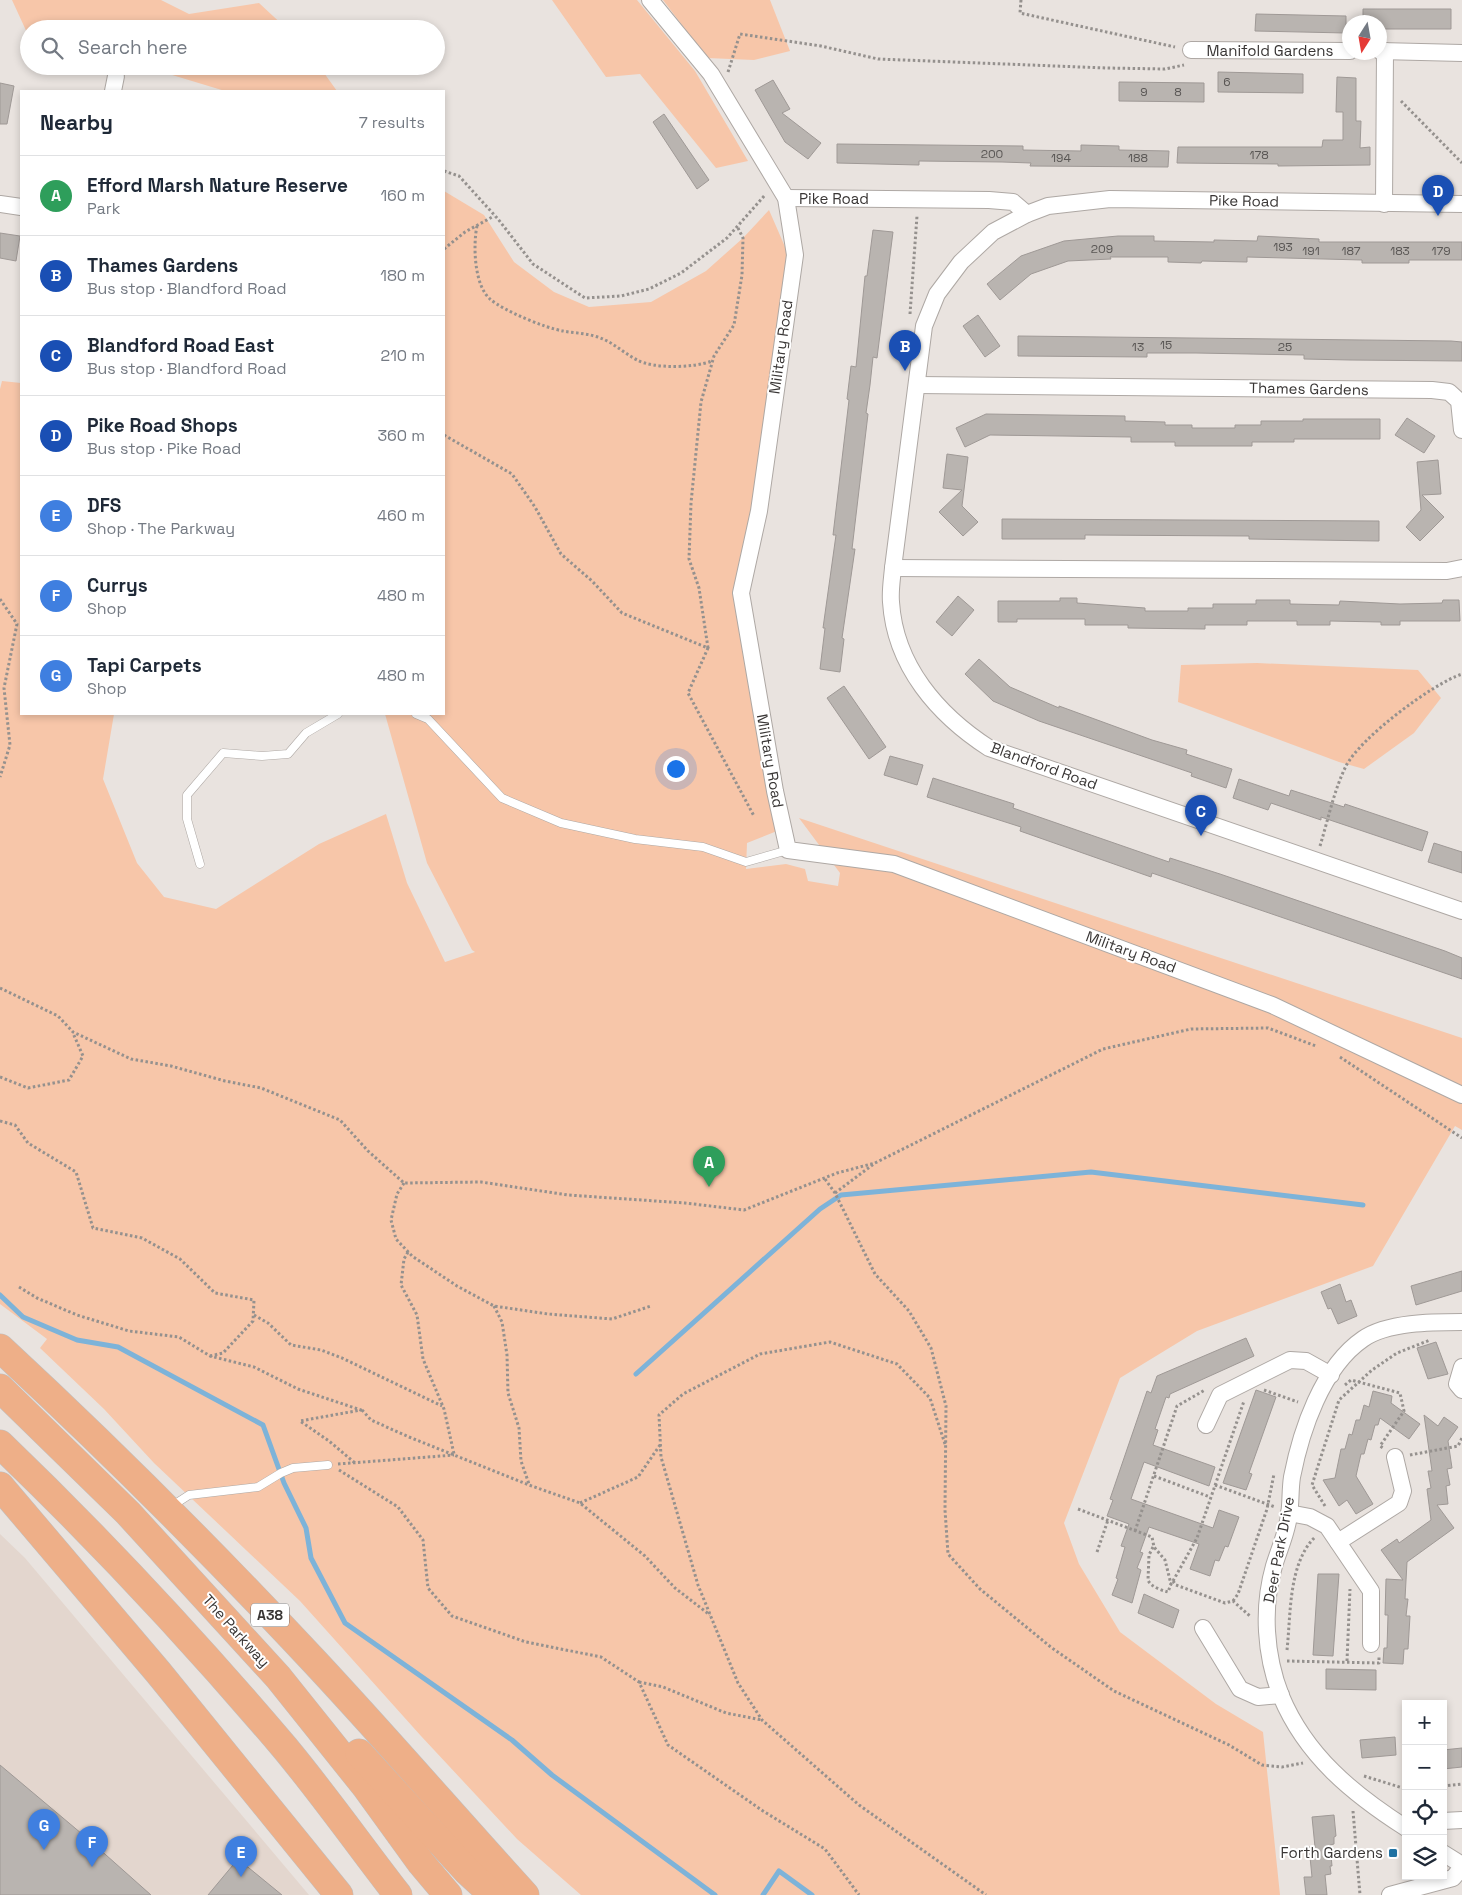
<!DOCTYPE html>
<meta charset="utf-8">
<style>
body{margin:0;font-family:"Space Grotesk",sans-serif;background:#f2f2f3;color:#1f2937}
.controls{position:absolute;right:15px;bottom:15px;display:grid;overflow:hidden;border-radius:0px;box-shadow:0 2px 8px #0003}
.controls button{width:45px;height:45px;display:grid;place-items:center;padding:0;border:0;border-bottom:1px solid #e0e1e3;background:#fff;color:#1f2937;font:25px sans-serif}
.compass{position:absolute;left:1342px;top:15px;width:45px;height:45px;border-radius:50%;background:#fff;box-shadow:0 2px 8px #0003;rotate:191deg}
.you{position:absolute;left:675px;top:768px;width:18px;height:18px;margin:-12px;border:4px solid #fff;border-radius:50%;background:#1a73e8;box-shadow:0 0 0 8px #1a73e833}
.badge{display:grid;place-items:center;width:32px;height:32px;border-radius:50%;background:#2072a3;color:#fff;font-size:16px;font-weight:700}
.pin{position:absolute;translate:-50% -41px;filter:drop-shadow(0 1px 2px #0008)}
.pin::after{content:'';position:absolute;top:26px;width:18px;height:15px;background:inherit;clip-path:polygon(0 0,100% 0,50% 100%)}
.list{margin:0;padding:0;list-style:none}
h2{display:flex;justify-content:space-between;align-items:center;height:65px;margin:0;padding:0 20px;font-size:21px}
h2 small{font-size:16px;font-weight:400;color:#747a83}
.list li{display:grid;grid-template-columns:32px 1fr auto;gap:15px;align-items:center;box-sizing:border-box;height:80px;padding:0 20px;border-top:1px solid #e0e1e3}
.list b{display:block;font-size:19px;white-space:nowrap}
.list p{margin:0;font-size:16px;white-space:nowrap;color:#747a83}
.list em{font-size:16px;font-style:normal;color:#747a83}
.icon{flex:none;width:28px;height:28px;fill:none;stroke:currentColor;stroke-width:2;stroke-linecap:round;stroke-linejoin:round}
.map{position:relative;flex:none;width:1462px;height:1895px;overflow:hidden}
.search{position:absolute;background:#fff;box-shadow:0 2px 8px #0003;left:20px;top:20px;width:425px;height:55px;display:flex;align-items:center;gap:12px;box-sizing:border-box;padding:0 18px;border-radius:28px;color:#747a83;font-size:19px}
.panel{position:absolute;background:#fff;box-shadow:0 2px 8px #0003;left:20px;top:90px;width:425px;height:625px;border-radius:0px}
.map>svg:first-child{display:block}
.built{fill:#e3d6ce}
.green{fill:#f7c6a9}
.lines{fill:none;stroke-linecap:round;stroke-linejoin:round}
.stream{stroke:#7db3d9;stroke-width:5}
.building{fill:#b9b4b0;stroke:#9f9996}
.service-casing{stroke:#aea8a4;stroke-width:9}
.minor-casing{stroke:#aea8a4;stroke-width:18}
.trunk-casing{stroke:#c0bfbe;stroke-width:29}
.path{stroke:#95918e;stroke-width:3;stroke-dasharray:2.5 2.5;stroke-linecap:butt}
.service{stroke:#fff;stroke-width:8}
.minor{stroke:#fff;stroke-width:16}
.trunk{stroke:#eeaf88;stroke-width:28}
.poi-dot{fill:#2072a3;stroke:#fff;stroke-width:2}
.labels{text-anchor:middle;stroke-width:4;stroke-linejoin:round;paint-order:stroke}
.number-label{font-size:12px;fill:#595654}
.shield{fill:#fff;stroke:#747272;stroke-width:1}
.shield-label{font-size:14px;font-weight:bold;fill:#393635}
.street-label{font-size:15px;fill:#393635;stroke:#fff}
.poi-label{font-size:15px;fill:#393635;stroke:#fff;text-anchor:end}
</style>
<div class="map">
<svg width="1462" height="1895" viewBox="0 0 1462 1895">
<rect width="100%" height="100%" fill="#e9e3df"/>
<polygon class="built" points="0,1534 25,1558 309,1895 0,1895"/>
<g class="green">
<polygon points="12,0 161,0 189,14 259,3 287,29 29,29 29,37"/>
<polygon points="552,0 637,0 695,71 748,161 716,168 640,74 606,77"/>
<polygon points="663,0 770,0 790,51 754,60 707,58"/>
<polygon points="59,66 319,66 337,91 225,91 159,71 63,69"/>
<polygon points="444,191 484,215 514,262 554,292 589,307 651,302 706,271 743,238 769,210 789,256 754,505 736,592 777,831 747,843 746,869 786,864 805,869 808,881 838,886 840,873 799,818 1462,1038 1462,1130 1455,1126 1373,1266 1197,1331 1120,1378 1064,1523 1079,1564 1120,1632 1216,1704 1263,1732 1280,1895 581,1895 517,1839 421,1736 300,1601 154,1463 104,1409 40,1348 47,1339 0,1304 0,389 2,381 21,383 21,714 114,714 103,779 137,863 164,897 216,909 319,844 386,814 407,883 445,962 475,952 472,950 427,863 385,714 444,714"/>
<polygon points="1257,663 1418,670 1441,698 1414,733 1364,769 1339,762 1178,702 1181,665"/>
</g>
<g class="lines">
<g class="stream">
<polyline points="0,1295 23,1317 77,1340 118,1347 263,1425 284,1483 306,1528 311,1558 345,1623 512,1740 552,1775 715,1895"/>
<polyline points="636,1374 820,1209 841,1195 1091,1172 1363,1205"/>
<polyline points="763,1895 779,1871 812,1895"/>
</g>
</g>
<g class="building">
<polygon points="1363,9 1451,9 1451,29 1380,29 1380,22 1363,22"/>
<polygon points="1256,14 1346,16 1346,33 1255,31"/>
<polygon points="1218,72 1303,74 1303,93 1218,92"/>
<polygon points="1337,77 1356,78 1356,121 1361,121 1360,148 1370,147 1370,165 1278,166 1278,164 1177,163 1178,147 1322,147 1323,140 1343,140 1343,112 1336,112"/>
<polygon points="773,80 790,109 782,113 821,143 808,159 785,142 755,90"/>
<polygon points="1119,82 1204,83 1204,102 1119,101"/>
<polygon points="0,83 14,86 7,124 0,124"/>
<polygon points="664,114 709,180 697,189 653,122"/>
<polygon points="837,144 1023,146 1023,150 1081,151 1081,145 1119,146 1119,150 1169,151 1168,167 1030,166 1031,163 1002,162 919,161 919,165 837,163"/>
<polygon points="873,230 893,232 877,358 873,357 870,385 866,413 868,414 852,549 855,549 842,638 844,639 840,672 820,669 825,628 823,628 836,535 833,535 849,400 847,399 851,366 856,367 865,276 867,276"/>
<polygon points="0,233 20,236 16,261 0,258"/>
<polygon points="1118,236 1154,236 1154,241 1214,242 1214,240 1257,241 1258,236 1319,239 1319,242 1462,242 1462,260 1409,260 1409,263 1362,263 1362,260 1247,257 1247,262 1202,261 1201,263 1168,262 1168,257 1110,257 1111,259 1068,261 1031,274 1000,300 987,284 1021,256 1064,241"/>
<polygon points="978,315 1000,346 985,357 963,326"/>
<polygon points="1018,336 1451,341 1462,342 1462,361 1350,360 1304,359 1304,355 1196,353 1147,353 1147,357 1018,356"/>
<polygon points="986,414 1125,416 1125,421 1165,422 1165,425 1192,425 1192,428 1235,428 1235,425 1261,425 1261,421 1303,421 1303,419 1380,419 1380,439 1294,439 1294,442 1252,442 1252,446 1175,446 1175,442 1131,442 1131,437 990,435 965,447 956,428"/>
<polygon points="1407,418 1435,436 1424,453 1395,435"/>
<polygon points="947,454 968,457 962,506 978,522 963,536 939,512 962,490 943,488"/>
<polygon points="1438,460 1441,494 1422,495 1444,517 1420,541 1406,527 1421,510 1417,462"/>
<polygon points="1002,519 1379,521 1379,541 1249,539 1249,536 1085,535 1085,539 1002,539"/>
<polygon points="958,596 974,610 952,636 936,622"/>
<polygon points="1060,598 1077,598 1077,603 1145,608 1145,611 1188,611 1188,608 1213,608 1213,604 1256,604 1256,600 1290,600 1290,604 1339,605 1340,601 1400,604 1442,603 1443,600 1459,600 1460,621 1400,621 1400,625 1381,625 1381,622 1330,621 1330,625 1297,625 1297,621 1247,621 1247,625 1205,625 1205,629 1128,628 1128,625 1085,625 1085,619 1017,619 1017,622 998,622 998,601 1060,601"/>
<polygon points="979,659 1010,687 1059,708 1059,706 1152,740 1187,750 1186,754 1232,769 1226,788 1191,776 1192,773 1039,721 993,701 965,674"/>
<polygon points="844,686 886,747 869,759 827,698"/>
<polygon points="890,756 923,765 917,785 884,775"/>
<polygon points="933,778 1014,804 1013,808 1140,852 1169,862 1170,858 1220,874 1445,951 1462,958 1462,979 1152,873 1151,877 1020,831 1021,827 927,797"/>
<polygon points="1239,779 1289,796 1291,790 1344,807 1345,804 1428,832 1422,851 1321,817 1321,820 1271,803 1268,810 1233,798"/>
<polygon points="1434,843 1462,852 1462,873 1428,862"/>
<polygon points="1462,1271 1462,1291 1416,1305 1411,1286"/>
<polygon points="1340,1284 1346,1302 1351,1300 1357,1316 1338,1324 1331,1308 1328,1309 1321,1292"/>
<polygon points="1246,1338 1254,1356 1170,1394 1169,1398 1166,1397 1155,1429 1158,1430 1153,1445 1215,1467 1209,1486 1144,1462 1131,1499 1213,1528 1219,1510 1239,1517 1228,1547 1225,1546 1219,1561 1215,1560 1210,1576 1190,1569 1199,1544 1149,1527 1140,1552 1143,1553 1137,1568 1141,1570 1132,1603 1112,1595 1118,1579 1116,1578 1125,1547 1121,1546 1129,1524 1107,1516 1113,1500 1110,1499 1147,1391 1151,1393 1157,1376"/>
<polygon points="1436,1342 1448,1374 1428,1379 1417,1348"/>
<polygon points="1256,1390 1276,1397 1249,1473 1252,1474 1246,1490 1223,1483"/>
<polygon points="1373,1391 1392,1396 1391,1403 1420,1424 1409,1439 1380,1418 1378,1425 1375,1425 1371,1440 1368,1439 1364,1454 1361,1454 1356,1476 1373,1504 1356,1514 1347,1500 1339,1506 1323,1480 1335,1478 1341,1449 1345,1449 1349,1434 1352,1435 1356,1420 1360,1420 1364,1405 1369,1407"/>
<polygon points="1424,1415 1438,1426 1444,1417 1458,1427 1448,1441 1452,1468 1447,1469 1450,1485 1446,1486 1448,1504 1437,1505 1454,1528 1407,1562 1405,1599 1408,1599 1406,1616 1410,1616 1408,1649 1404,1649 1403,1664 1383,1663 1384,1648 1387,1648 1388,1615 1385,1615 1386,1579 1403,1580 1381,1550 1397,1539 1399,1543 1431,1520 1427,1489 1431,1488 1428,1471 1432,1471"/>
<polygon points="1318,1574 1339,1574 1333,1656 1313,1655"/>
<polygon points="1144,1594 1179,1610 1173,1628 1138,1613"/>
<polygon points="1326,1669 1376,1670 1376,1690 1326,1689"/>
<polygon points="1395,1737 1396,1755 1362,1758 1360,1740"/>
<polygon points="1462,1748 1462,1767 1443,1769 1443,1750"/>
<polygon points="0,1765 88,1839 151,1895 0,1895"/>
<polygon points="1334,1815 1336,1836 1334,1837 1334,1844 1330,1845 1332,1866 1330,1866 1331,1874 1325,1875 1327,1895 1306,1895 1304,1877 1312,1877 1309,1847 1315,1847 1312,1817"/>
<polygon points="238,1859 282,1895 208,1895"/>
</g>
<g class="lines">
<g class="service-casing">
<g id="service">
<polyline points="416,714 428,719 502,798 561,823 635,839 703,847 746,862 788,850"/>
<polyline points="200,864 187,819 187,795 223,753 262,756 288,754 306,733 338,714"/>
<polyline points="172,1506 189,1495 258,1487 281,1473 293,1468 328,1465"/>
</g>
</g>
<g class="minor-casing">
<g id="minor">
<polyline points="650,0 711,74 786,198 795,255 759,511 741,593 775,791 788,850 894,864 1272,1005 1462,1095"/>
<polyline points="1191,50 1350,51"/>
<polyline points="1380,51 1462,53"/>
<polyline points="113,91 116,76"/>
<polyline points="786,198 989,200 1013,202 1027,214"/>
<polyline points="0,204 21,207"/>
<polyline points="1384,204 1385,51"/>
<path d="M 1462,204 L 1110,199 L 1048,206 L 1027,214 L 993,232 L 961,262 L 937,294 L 924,326 L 893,568 C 892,579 890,591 891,602 C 895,666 938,715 989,748 L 1462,911"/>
<polyline points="917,385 1432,390 1449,392 1459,401 1462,430"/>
<polyline points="893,568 1447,571 1462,568"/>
<polyline points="1462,1367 1457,1384 1462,1390"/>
<polyline points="1206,1425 1220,1395 1290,1360 1306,1361 1331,1375"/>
<polyline points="1289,1513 1310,1517 1327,1526 1371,1591 1371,1644"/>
<polyline points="1338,1542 1399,1503 1403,1491 1395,1457"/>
<polyline points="1203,1628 1240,1689 1258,1697 1281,1695"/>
<polyline points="1443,1821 1462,1820"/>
<path d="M 1406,1828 C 1353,1794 1306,1756 1281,1696 C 1265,1655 1262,1608 1274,1566 C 1279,1549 1287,1533 1289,1515 C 1291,1503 1290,1490 1292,1477 C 1301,1431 1322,1367 1363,1339 C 1387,1322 1433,1322 1462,1322"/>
<polyline points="1443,1853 1462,1865"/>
<polyline points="1390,1895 1453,1878 1462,1867"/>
</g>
</g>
<g class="trunk-casing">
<g id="trunk">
<path d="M 0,1348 C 108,1448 212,1552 313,1660 C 385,1737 454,1817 525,1895"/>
<polyline points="0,1388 128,1513 278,1677 366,1787 421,1863 448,1895"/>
<path d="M 0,1444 C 100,1540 195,1642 285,1748 C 324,1795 360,1846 398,1895"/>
<polyline points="0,1486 158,1672 339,1895"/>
<polyline points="359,1753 467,1871 493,1895"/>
</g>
</g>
<g class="path">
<polyline points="1021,0 1020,13 1175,47"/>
<polyline points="728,72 740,34 821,46 878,59 1106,68 1165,69 1184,65"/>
<polyline points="1401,101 1462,163"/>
<polyline points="444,171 459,176 498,219 533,264 585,298 621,296 649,289 681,273 727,238 765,195"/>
<path d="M 477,226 C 473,245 474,285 490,299 C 504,311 545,328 563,331 C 573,333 584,333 594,336 C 611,340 622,352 637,360 C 654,369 694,368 712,361"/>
<polyline points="444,249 465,232 494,216"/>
<polyline points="910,314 917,216"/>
<polyline points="444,435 512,474 535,507 561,554 592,581 622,613 708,648 688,693 754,816"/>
<polyline points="0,599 17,624 4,688 10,745 0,777"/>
<polyline points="708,648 699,588 689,559 691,503 701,402 714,356 734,325 742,275 743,238 737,226"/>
<path d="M 1320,846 C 1328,820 1334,790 1346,766 C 1360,738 1432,684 1462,674"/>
<polyline points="0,988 58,1016 73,1032 131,1059 171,1066 225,1081 261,1088 340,1120 368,1151 404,1183 481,1182 568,1195 685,1203 744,1210 837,1173 875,1163"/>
<polyline points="1340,1057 1462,1138"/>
<polyline points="0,1077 28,1088 69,1080 83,1056 73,1033"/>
<polyline points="0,1121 15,1125 28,1143 76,1172 93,1228 142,1238 180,1259 215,1293 254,1300 253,1321 223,1353 210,1356"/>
<polyline points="825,1179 835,1193 875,1274 909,1311 931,1348 946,1406 945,1510 948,1554 980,1589 1052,1648 1114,1691 1229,1745 1262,1765 1282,1767 1303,1763"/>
<polyline points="404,1183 397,1194 391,1220 396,1239 412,1256 457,1286 494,1306 548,1314 612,1319 651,1306"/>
<polyline points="835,1193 875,1163 1103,1049 1191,1029 1268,1028 1316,1046"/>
<polyline points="408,1252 404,1259 401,1285 417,1315 423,1359 444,1409 454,1454"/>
<polyline points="19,1287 37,1298 77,1315 129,1331 179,1337 210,1356 254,1367 298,1389 361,1410 300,1421 329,1441 355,1463"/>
<polyline points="494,1306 502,1322 507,1355 508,1393 519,1428 521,1461 529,1484"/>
<polyline points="254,1315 268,1323 291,1345 321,1350 342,1358 442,1406"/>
<polyline points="1345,1385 1351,1380 1400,1393 1404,1411 1380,1446 1383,1448"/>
<polyline points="1264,1390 1298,1402"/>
<polyline points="362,1410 371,1420 409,1437 529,1485 580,1503 645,1556 675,1588 710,1615"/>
<polyline points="945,1444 930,1398 897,1364 830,1342 760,1354 683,1394 659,1415 661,1457 698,1585 738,1683 762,1720 859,1805 986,1895"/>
<polyline points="1410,1455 1458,1446 1462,1438"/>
<polyline points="338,1464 454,1455"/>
<polyline points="339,1470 398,1507 423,1540 428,1588 452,1616 526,1642 601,1657 639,1682 668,1745 763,1811 825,1849 859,1895"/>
<polyline points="1154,1476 1210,1497"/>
<polyline points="1215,1485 1275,1507"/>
<polyline points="580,1503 638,1477 660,1445"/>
<polyline points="1325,1506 1312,1485 1339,1400 1372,1370 1397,1353 1430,1340"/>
<polyline points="1078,1509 1152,1537 1154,1547 1165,1560 1171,1584 1173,1581"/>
<polyline points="1135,1531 1177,1406 1205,1390"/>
<path d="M 1153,1547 L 1149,1555 L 1148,1580 C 1151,1587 1161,1590 1168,1592 L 1171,1584"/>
<polyline points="1097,1552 1108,1520"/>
<polyline points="1173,1581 1197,1538 1244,1401"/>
<polyline points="1173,1581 1176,1585 1225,1603 1233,1601 1251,1617"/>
<polyline points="1233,1601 1238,1594 1267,1509 1274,1474"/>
<path d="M 1287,1650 C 1291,1614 1288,1564 1315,1537"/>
<polyline points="1287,1661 1379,1663 1379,1657"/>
<polyline points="1347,1661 1350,1589"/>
<polyline points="639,1682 663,1687 726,1713 762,1720"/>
<polyline points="1364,1776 1406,1789"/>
<polyline points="1443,1786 1462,1784"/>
<polyline points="1353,1811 1360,1895"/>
</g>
<use href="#service" class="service"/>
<use href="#minor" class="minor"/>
<use href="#trunk" class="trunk"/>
</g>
<rect class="poi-dot" x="1388" y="1848" width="10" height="10" rx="2.5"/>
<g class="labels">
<g class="number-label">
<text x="1227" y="86">6</text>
<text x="1144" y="96">9</text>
<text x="1178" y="96">8</text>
<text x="992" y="158">200</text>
<text x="1259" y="159">178</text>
<text x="1061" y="162">194</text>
<text x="1138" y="162">188</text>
<text x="1283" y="251">193</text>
<text x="1102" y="253">209</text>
<text x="1311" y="255">191</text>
<text x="1351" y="255">187</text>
<text x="1400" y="255">183</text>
<text x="1441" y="255">179</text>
<text x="1166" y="349">15</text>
<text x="1138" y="351">13</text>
<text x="1285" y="351">25</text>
</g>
<rect class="shield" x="251" y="1603.5" width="38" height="23" rx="4"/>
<g class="shield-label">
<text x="270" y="1620">A38</text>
</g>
<g class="street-label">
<text x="1270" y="56">Manifold Gardens</text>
<text x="834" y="204">Pike Road</text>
<text transform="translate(1244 201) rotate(1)" y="5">Pike Road</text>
<text transform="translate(781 347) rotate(-82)" y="5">Military Road</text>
<text transform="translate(1309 389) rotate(1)" y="5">Thames Gardens</text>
<text transform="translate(770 761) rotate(80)" y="5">Military Road</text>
<text transform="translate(1044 766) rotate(20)" y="5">Blandford Road</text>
<text transform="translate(1131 952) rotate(20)" y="5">Military Road</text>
<text transform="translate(1279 1550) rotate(-79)" y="5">Deer Park Drive</text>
<text transform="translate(236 1631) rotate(48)" y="5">The Parkway</text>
</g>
<g class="poi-label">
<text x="1383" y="1858">Forth Gardens</text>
</g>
</g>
</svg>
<div class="controls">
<button>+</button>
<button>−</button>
<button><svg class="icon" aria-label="locate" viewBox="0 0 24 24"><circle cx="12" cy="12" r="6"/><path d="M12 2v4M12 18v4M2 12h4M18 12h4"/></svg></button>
<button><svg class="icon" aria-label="layers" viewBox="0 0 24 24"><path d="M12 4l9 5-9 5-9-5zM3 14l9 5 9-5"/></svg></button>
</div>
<svg class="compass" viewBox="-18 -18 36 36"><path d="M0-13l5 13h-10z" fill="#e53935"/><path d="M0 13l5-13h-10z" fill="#747a83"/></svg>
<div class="you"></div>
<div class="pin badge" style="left:709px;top:1187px;background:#2e9e5b">A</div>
<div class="pin badge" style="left:905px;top:371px;background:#1a4fb4">B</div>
<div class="pin badge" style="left:1201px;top:836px;background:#1a4fb4">C</div>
<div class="pin badge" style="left:1438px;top:216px;background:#1a4fb4">D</div>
<div class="pin badge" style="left:241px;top:1877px;background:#3f7fe0">E</div>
<div class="pin badge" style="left:92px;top:1867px;background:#3f7fe0">F</div>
<div class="pin badge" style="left:44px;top:1850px;background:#3f7fe0">G</div>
<div class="search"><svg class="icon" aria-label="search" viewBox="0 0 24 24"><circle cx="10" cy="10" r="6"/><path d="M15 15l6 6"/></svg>Search here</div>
<section class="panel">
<h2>Nearby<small>7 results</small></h2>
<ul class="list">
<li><span class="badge" style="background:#2e9e5b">A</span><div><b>Efford Marsh Nature Reserve</b><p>Park</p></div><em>160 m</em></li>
<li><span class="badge" style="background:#1a4fb4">B</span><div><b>Thames Gardens</b><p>Bus stop · Blandford Road</p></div><em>180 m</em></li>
<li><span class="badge" style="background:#1a4fb4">C</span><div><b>Blandford Road East</b><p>Bus stop · Blandford Road</p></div><em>210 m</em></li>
<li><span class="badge" style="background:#1a4fb4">D</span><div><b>Pike Road Shops</b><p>Bus stop · Pike Road</p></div><em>360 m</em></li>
<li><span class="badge" style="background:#3f7fe0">E</span><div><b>DFS</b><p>Shop · The Parkway</p></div><em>460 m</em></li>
<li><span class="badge" style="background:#3f7fe0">F</span><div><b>Currys</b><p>Shop</p></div><em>480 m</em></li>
<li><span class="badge" style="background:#3f7fe0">G</span><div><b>Tapi Carpets</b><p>Shop</p></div><em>480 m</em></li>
</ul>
</section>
</div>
